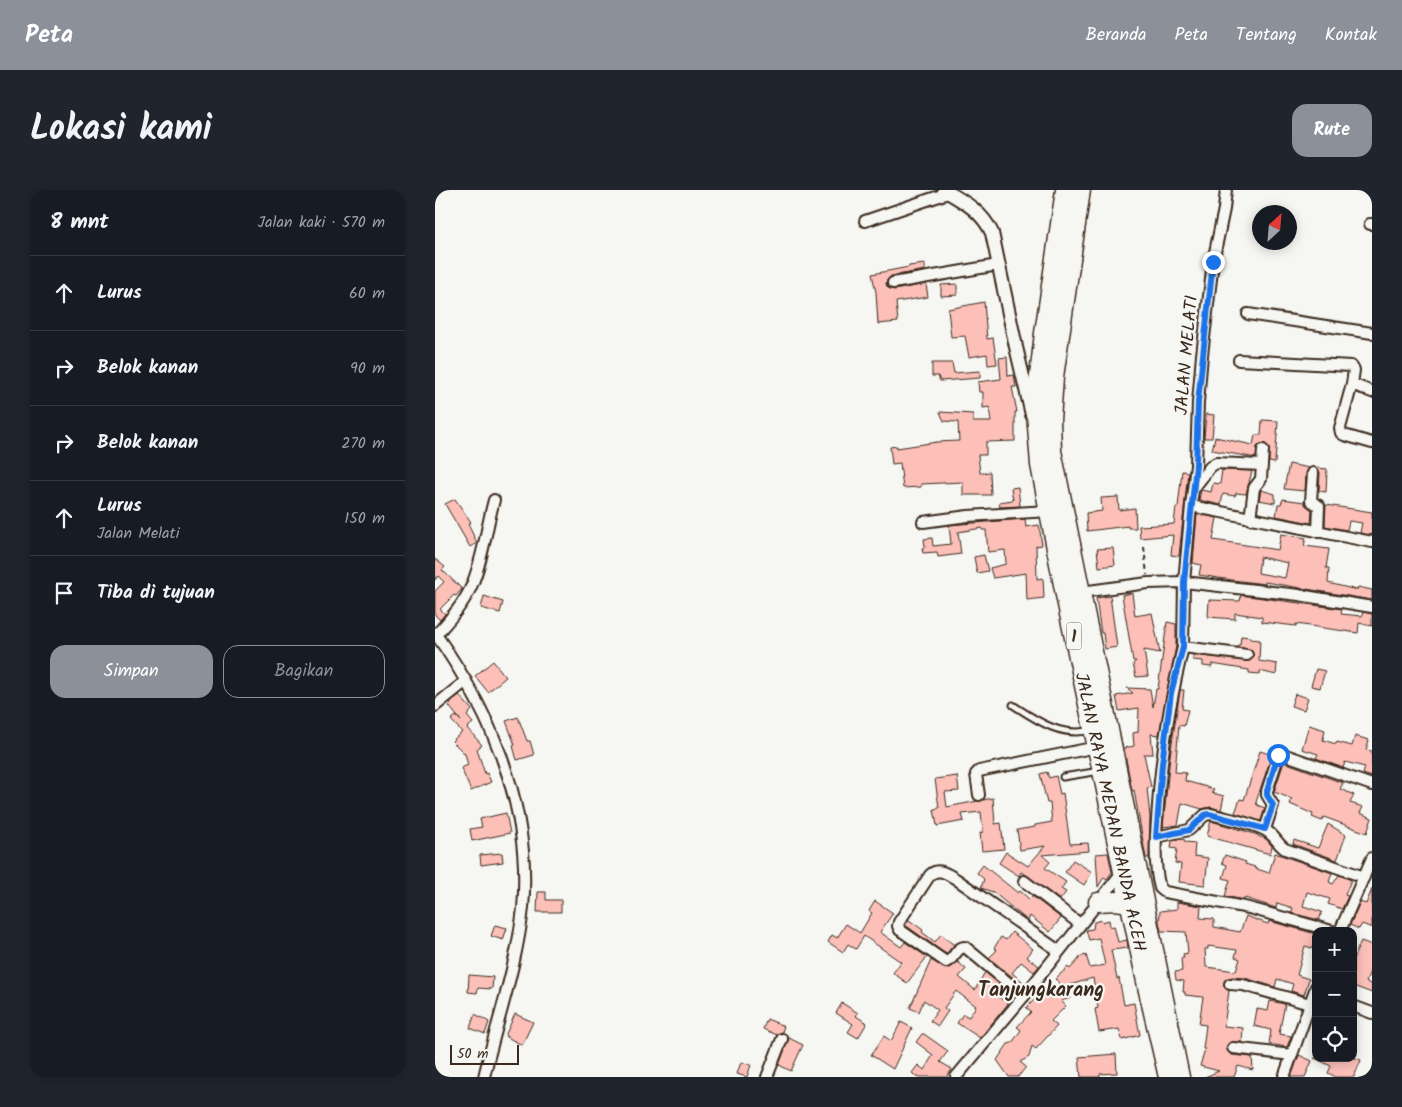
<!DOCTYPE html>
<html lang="id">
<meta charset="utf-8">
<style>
body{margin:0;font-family:Kalam,sans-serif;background:#20242c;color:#f1f3f6}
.controls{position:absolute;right:15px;bottom:15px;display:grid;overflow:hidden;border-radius:10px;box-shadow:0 2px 12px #0003}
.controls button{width:45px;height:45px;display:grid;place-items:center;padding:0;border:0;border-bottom:1px solid #363941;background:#171b24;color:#f1f3f6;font:25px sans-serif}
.compass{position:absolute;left:817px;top:15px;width:45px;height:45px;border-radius:50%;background:#171b24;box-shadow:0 2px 12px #0003;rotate:26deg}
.scale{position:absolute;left:15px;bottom:12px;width:69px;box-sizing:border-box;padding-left:5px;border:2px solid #3b2a1e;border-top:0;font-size:14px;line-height:18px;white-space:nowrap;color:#3b2a1e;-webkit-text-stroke:4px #f6f6f2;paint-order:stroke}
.stop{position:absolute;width:15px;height:15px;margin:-11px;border:4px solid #1a73e8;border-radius:50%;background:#fff}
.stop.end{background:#1a73e8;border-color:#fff;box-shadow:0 1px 5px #0008}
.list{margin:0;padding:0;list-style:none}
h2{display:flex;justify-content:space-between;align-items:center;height:65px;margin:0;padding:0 20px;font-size:21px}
h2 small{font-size:16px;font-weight:400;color:#9ea1a6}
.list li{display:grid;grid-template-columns:32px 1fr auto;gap:15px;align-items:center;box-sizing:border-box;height:75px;padding:0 20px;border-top:1px solid #363941}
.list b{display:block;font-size:19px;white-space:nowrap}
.list p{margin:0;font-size:16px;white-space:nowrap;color:#9ea1a6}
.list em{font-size:16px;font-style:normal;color:#9ea1a6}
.actions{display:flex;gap:10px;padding:15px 20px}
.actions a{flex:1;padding:11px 0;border:1px solid #8c9099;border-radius:15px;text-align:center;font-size:18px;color:#8c9099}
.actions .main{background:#8c9099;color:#fff}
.icon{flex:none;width:28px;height:28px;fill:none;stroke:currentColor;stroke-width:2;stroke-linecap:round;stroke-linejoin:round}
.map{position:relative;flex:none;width:937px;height:887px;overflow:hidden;border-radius:15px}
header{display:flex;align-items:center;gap:30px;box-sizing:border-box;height:70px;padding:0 25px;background:#8c9099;color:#fff}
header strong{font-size:24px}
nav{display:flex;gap:28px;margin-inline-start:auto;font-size:18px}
.intro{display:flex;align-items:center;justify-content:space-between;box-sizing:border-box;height:120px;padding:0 30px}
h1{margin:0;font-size:35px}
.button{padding:12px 22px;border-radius:15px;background:#8c9099;color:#fff;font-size:18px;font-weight:700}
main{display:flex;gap:30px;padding:0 30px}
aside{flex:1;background:#171b24;border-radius:15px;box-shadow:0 2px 12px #0003}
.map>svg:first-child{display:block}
.building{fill:#fcc0b9;stroke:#3b2a1e;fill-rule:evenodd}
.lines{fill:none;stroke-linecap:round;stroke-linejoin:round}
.service-casing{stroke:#3b2a1e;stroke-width:9}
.minor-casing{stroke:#3b2a1e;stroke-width:14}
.tertiary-casing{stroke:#3b2a1e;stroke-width:16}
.trunk-casing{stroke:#3b2a1e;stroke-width:21}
.path{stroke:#3b2a1e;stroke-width:2;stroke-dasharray:5 4;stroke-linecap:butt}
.service{stroke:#f6f6f2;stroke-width:5}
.minor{stroke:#f6f6f2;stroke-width:10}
.tertiary{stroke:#f6f6f2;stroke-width:12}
.trunk{stroke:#f6f6f2;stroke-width:18}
.route{stroke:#1a73e8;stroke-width:6}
.labels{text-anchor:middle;stroke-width:4.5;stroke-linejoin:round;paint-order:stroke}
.shield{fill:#f6f6f2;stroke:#73675e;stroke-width:1}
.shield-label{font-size:16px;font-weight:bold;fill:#3b2a1e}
.street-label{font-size:18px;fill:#3b2a1e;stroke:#f6f6f2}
.quarter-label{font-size:20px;font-weight:bold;fill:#3b2a1e;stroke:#f6f6f2}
</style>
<header>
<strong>Peta</strong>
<nav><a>Beranda</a><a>Peta</a><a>Tentang</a><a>Kontak</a></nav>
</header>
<div class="intro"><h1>Lokasi kami</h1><a class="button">Rute</a></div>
<main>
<aside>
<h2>8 mnt<small>Jalan kaki · 570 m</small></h2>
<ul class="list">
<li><svg class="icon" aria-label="ahead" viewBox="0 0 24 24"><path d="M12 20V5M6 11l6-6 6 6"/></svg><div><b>Lurus</b></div><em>60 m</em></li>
<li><svg class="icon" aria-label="right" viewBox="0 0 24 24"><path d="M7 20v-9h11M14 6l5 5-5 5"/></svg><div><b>Belok kanan</b></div><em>90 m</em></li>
<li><svg class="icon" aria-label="right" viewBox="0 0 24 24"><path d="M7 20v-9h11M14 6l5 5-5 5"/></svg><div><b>Belok kanan</b></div><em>270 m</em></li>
<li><svg class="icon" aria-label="ahead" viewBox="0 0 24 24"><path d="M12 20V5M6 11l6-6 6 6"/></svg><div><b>Lurus</b><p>Jalan Melati</p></div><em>150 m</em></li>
<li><svg class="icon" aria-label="arrive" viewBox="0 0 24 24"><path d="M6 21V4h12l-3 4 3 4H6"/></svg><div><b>Tiba di tujuan</b></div></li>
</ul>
<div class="actions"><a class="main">Simpan</a><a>Bagikan</a></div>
</aside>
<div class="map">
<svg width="937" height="887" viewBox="0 0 937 887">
<rect width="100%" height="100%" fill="#f6f6f2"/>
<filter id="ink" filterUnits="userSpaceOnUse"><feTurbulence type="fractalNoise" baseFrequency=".02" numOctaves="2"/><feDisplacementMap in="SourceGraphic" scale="10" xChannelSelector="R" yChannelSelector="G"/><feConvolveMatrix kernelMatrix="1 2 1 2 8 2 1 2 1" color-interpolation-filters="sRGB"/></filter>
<g filter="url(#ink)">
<g class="building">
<polygon points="490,74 490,80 456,86 452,90 451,94 453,98 459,100 491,94 493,107 461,112 463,132 443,134 441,102 437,84 474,77 474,76"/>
<polygon points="522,94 522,105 506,106 506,95"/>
<polygon points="549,112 552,149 558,148 562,174 553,175 552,164 534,167 530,146 516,147 513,119"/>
<polygon points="572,167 573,186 579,185 581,197 577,197 582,222 580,222 580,251 551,252 551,265 543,265 545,283 555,282 556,305 528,305 528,292 486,294 486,297 468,298 465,273 457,274 455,257 462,256 462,258 502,252 524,251 523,232 509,231 505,222 538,224 538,232 556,232 554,217 548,218 548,202 544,202 543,192 566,189 564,168"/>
<polygon points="497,173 517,173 519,183 545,181 545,188 505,191 503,186 497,186"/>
<polygon points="771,224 779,225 777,248 769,248"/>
<polygon points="827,230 843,231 840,273 834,272 834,257 829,253 822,257 821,268 777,260 780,247 818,255 820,245 826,245"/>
<polygon points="854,274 874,278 871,283 870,301 849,299"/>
<polygon points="883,278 892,279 891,302 884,301 885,283"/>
<polygon points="787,280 817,281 811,304 801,303 800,306 788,304 786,315 764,310 766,300 776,302 778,293 785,294"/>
<polygon points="747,281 753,282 744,366 736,365 738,345 705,348 704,336 739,334 741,317 743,317"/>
<polygon points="583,297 585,316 565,317 564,312 578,310 576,298"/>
<polygon points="826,300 840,304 840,313 824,310"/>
<polygon points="683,307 684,320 700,318 701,338 693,338 693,336 652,341 651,323 667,321 666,308"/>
<polygon points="20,309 36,332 33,334 42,353 35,357 10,314"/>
<polygon points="848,309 869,312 872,316 877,320 876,333 841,326 843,314 846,314"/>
<polygon points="891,315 937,322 937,345 925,343 927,333 914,331 912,340 890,336"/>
<path d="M 762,324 L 782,328 L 778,350 L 843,360 L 846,344 L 871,348 L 869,356 L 894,359 L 891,378 L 894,378 L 893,393 L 922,400 L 923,397 L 937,400 L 937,410 L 830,392 L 830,394 L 797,390 L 764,385 L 766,375 L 758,373 ZM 825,367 L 853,373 L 850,388 L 823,383 Z"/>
<polygon points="590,329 591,337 604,335 607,355 601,356 602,389 608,388 609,408 592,410 591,383 558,388 555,378 571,374 570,360 553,362 551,340 547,340 547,338 523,342 526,364 503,367 502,362 488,363 487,358 490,357 489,349 497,348 498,356 516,354 514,335"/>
<polygon points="678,358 680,375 664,377 662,359"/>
<polygon points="549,365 553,381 542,383 539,367"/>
<polygon points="0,369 10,377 7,380 27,399 21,406 19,405 5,419 10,424 5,430 0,425 0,401 9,392 3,386 0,390"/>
<polygon points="697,403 700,426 717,423 725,463 709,460 713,486 701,487 698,474 701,471 698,471 687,405"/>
<polygon points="806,405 907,419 906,424 927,426 928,422 937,424 937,436 924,433 923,443 861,434 861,436 827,432 827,427 800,423 800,429 773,427 774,410 805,411"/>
<polygon points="49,406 68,412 65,423 46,418"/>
<polygon points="675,406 682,457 670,459 668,443 666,443 661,408"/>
<polygon points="732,432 741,434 741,456 724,545 716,544 718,564 709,564 716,597 712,598 715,627 714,668 711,668 699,600 697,601 689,558 699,556 698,543 703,542 704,518 684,521 681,506 698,503 692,498 715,499 718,517 721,499 723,499"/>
<polygon points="806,446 815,447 815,449 825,450 824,471 842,474 841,485 825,481 825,484 814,483 814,480 777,474 777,477 768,476 768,471 758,470 758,465 815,471 819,466 816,460 803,457 803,455 805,455"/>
<polygon points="58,471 71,487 53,502 40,486"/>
<polygon points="881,479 890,481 885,498 876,496"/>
<polygon points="745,500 749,500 747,519 753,520 749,536 744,535 740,582 751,583 750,591 779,599 777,603 789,606 786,620 775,617 767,619 747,613 743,635 728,637 735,566"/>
<polygon points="860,504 873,508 869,520 856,516"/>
<polygon points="24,505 37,520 32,526 38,533 32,538 47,555 42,559 50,584 52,583 56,592 36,601 26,578 33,575 30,564 17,551 27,542 16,530 21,526 26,531 14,516 16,514 15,512"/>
<polygon points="83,527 92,551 95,551 99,565 82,570 78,556 80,555 71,531"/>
<polygon points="874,535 890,540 888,550 901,554 902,552 917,556 920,546 934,550 931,560 937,561 937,587 928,584 930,577 910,572 908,578 881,568 883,564 867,559"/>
<polygon points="825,561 837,565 821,612 822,615 830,618 826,631 800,623 805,609 809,610"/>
<polygon points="849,572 908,593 905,599 919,605 915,613 928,617 925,623 937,628 932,643 889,627 887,631 877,627 878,624 855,614 857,609 839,602"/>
<polygon points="612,582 614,588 621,586 625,604 628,603 635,654 653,653 654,661 607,665 615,672 610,678 631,692 626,699 631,702 625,710 593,686 586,682 584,686 564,673 571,662 593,676 610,656 585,660 582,640 600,637 600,635 617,632 615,613 612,613 605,584"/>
<polygon points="522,586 524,601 510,602 512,617 558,608 560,634 566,633 569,659 547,661 545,643 548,642 546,622 527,624 529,631 502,636 499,619 504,618 500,589"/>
<polygon points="71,623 75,643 37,651 35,639 47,637 45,629"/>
<polygon points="776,631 823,645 823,646 831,649 837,656 835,664 772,646"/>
<polygon points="893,634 911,645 902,670 858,654 859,650 883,658"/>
<polygon points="746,649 750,650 750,652 760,653 759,666 773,668 770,695 744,692 746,674 740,673 742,659 736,658 737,651"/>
<polygon points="67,663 68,672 46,675 45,665"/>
<polygon points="673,663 677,682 672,689 669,687 663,697 661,664"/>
<polygon points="840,663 897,683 894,692 898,694 904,685 916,690 910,705 913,706 907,719 893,714 895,709 872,702 868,716 887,722 884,730 856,723 858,718 842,713 841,718 810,708 809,710 790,706 795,690 788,688 792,675 787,673 790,665 811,672 810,674 820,677 819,678 834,683"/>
<polygon points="638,670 657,682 649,695 630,682"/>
<polygon points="548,675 583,703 585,701 594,709 597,706 626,728 615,742 595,726 593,731 558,702 546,698 549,689 542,683"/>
<polygon points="937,699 937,738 927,734 924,739 915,735 925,712 931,714"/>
<polygon points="103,702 111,702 111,710 126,710 126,722 102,722"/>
<polygon points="440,711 458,723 445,742 466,757 470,752 492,767 472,793 458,783 466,772 429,746 421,759 413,754 408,762 393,752 397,745 402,748 411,734 425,743 437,723 434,721"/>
<path d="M 742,712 L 766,716 L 765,728 L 779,729 L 779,737 L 805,742 L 811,726 L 833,734 L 834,731 L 881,744 L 881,757 L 878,756 L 877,758 L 870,756 L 862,785 L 874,789 L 869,805 L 856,801 L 858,794 L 842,789 L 840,797 L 810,788 L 797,787 L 789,791 L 789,797 L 794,801 L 789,836 L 808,838 L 807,852 L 795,852 L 791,857 L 792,860 L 797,865 L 817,867 L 818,880 L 803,876 L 799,887 L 770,887 L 784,881 L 765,876 L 770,859 L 768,859 L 771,835 L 764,834 L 768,807 L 750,805 L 750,802 L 748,802 L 749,791 L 741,790 L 740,782 L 747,781 L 746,768 L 749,768 L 748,764 L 753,763 L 751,742 L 726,741 L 724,732 L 725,721 L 742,719 ZM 773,756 L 802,760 L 800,767 L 805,769 L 801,781 L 771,777 L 770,759 L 773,759 Z"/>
<polygon points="474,730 488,740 487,742 500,752 506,744 519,755 511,764 470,735"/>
<polygon points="667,730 667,732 674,730 675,737 679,736 683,752 692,750 693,758 676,760 682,789 684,788 689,815 699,813 705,845 687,850 684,839 664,842 660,819 663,818 658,788 632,796 636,808 626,811 631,816 616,831 622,836 601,859 597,856 594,867 585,872 591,877 583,887 574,887 562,870 573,854 577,853 586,840 582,837 596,822 591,818 600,809 603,812 611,804 613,806 625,793 620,789 633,777 635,779 644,769 644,767 651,765 655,778 670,775 664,748 654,750 651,740 658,739 659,732"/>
<polygon points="60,735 72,738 68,750 56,746"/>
<polygon points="577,742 598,759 592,767 604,776 599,782 586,772 577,783 587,791 586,794 554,768 562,760 559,758 566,747 571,750"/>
<polygon points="926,751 937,755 937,776 931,792 937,795 937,803 918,796 918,769"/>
<polygon points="496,770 511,779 517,777 523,772 531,779 524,787 540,800 550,782 566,795 560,805 573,813 572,815 545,848 522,833 528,824 534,827 541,816 521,801 509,818 513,821 503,836 495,831 503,820 489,810 484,822 475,818"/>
<polygon points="34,785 58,787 57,799 43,798 42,803 33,802"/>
<polygon points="835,811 850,814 844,844 856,846 852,857 834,854 836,840 819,836 822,819 833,821"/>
<polygon points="407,813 423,823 421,826 432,833 423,848 413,842 418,834 401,823"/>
<polygon points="40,824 54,832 50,844 35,838"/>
<polygon points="80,824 98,832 87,855 70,846"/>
<polygon points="332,829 349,836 347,842 342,845 328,839"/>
<polygon points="466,832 477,838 458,879 436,865 449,846 456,851"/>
<polygon points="487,844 489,844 513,861 505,872 517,879 512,887 482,887 477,883 483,875 489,880 498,865 481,852"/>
<polygon points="354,848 368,855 356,881 344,875"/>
<polygon points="681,864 682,883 665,884 665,887 646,887 644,867"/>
<polygon points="864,865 877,871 870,887 856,887"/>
<polygon points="879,868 922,868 926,870 919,887 901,887 893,883 896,876"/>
<polygon points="306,872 316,875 312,887 302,884"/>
</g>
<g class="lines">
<g class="service-casing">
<g id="service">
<path d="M 578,515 C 601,530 626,548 656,540"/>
<polyline points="628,587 665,581"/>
</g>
</g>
<g class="minor-casing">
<g id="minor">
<polyline points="430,31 513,3"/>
<polyline points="935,34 937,34"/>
<polyline points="458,93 563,75"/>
<polyline points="813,124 937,143"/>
<polyline points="804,170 916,176 919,180 917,194"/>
<polyline points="937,202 917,194 905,238 906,243 909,245 937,253"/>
<polyline points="878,283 876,311 884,316 883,342"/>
<polyline points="759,298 775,277 781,273 827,275"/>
<polyline points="756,316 761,275 763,212 767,165 778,72 789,19 791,0"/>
<polyline points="815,329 819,298 826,289 828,260"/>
<polyline points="488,332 533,326 613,321"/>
<polyline points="937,352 756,316 749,392 864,405 937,417"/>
<polyline points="646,402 713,393 749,392 748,457 812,465"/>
<path d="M 0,443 C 57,524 97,617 88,718 C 82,775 62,831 49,887"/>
<path d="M 1,445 C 14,430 28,415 36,397 C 48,370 51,339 59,310"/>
<path d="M 748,457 C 734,514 725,572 722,630 C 720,653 719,677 725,698 L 730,702 L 814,718 L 897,741"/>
<polyline points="0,516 31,491"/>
<polyline points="544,605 541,584 544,581 662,557"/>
<polyline points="830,639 838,615 832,605 832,601 844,564 848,564 937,595"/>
<path d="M 721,647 L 754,640 L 770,625 L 776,624 C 793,629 814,632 830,640 C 840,645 842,654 850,659 L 929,687"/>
<polyline points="589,691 645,734"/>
<polyline points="905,741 937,668"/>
<polyline points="795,794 808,795 875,814"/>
<path d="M 589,806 L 530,757 C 521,757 520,769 511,772 L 465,740 L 463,736 L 464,732 L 495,685 C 504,677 512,684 521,689 L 624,761"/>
<polyline points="918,816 937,823"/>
<polyline points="798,858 857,865"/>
<polyline points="332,887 347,849"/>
<polyline points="521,887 589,806 688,681"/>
<polyline points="849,887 881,797"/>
</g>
</g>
<g class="tertiary-casing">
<path id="tertiary" d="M 509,0 C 528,11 547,21 557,43 L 581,157 L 597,225"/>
</g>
<g class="trunk-casing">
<g id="trunk">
<polyline points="630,0 609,143 602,204 601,223 605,275 630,405 713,801 733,887"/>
<polyline points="646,0 619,187 616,230 617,261 745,887"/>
<polyline points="663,712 681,711 695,713"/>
</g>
</g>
<polyline class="path" points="709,357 712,385"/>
<use href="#service" class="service"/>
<use href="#minor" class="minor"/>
<use href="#tertiary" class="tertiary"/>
<use href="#trunk" class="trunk"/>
</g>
</g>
<g class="lines" filter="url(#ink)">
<polyline class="route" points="778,72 768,165 763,212 761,275 749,392 748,457 736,503 727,574 721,647 754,640 770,625 774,624 830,639 838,615 832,605 832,601 843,565"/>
</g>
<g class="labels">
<rect class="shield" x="631.5" y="432.5" width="15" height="27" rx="4"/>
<g class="shield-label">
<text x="639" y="452">1</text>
</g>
<g class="street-label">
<text transform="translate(751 165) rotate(-85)" y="6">JALAN MELATI</text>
<text transform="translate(676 622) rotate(78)" y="6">JALAN RAYA MEDAN BANDA ACEH</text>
</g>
<g class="quarter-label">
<text x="606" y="806">Tanjungkarang</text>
</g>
</g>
</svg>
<div class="controls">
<button>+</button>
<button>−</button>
<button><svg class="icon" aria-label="locate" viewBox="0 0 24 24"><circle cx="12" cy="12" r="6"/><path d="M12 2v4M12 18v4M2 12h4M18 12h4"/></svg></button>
</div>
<svg class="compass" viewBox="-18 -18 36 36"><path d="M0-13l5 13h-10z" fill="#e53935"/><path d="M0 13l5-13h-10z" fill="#9ea1a6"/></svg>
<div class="scale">50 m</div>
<div class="stop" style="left:843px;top:565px"></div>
<div class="stop end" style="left:778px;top:72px"></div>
</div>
</main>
